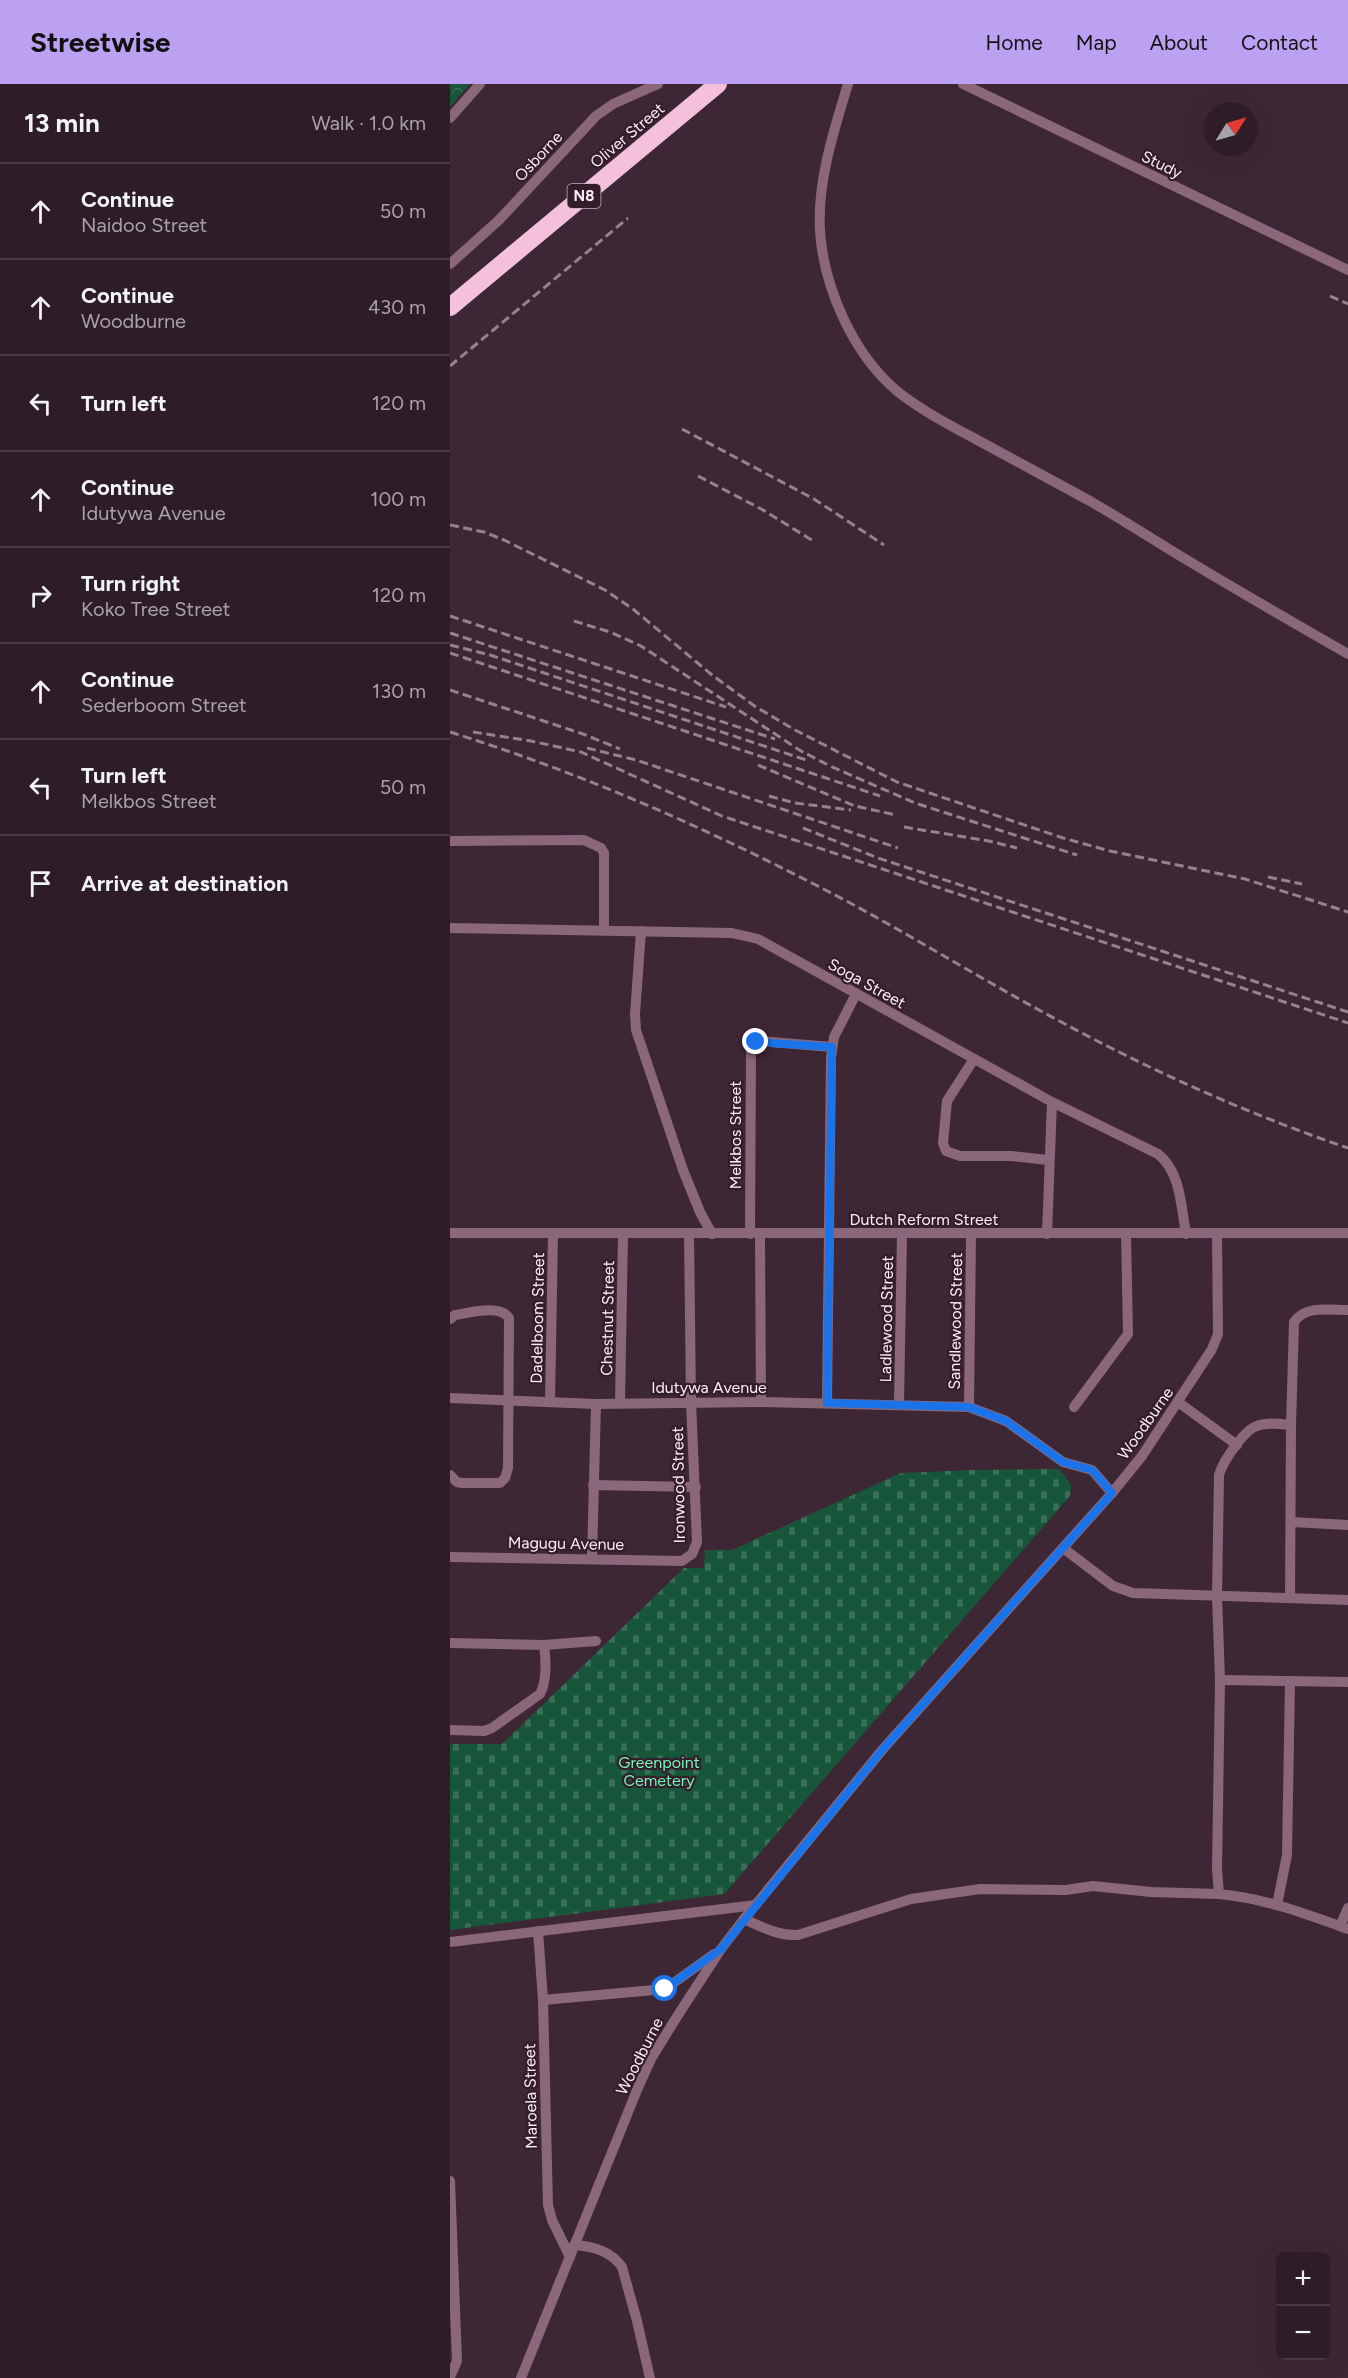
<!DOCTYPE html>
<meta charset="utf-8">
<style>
body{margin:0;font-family:Figtree,sans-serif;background:#36262f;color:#f1f3f6}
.controls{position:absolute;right:18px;bottom:18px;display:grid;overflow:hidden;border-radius:9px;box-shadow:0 6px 24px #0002}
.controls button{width:54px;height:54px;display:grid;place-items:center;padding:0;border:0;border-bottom:2px solid #493b44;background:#2e1d27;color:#f1f3f6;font:30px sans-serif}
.compass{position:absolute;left:754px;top:18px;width:54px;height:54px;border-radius:50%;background:#2e1d27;box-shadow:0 6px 24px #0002;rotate:53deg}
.stop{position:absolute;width:18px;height:18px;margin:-14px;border:4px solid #1a73e8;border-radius:50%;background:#fff}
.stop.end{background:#1a73e8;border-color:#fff;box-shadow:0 2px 6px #0008}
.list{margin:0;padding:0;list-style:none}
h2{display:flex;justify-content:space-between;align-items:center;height:78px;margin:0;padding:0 24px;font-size:26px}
h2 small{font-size:20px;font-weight:400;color:#a7a2a7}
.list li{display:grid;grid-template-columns:39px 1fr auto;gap:18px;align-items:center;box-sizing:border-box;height:96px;padding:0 24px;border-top:2px solid #493b44}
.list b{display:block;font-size:22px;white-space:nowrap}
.list p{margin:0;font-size:20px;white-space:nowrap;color:#a7a2a7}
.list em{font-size:20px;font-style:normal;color:#a7a2a7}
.icon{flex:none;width:33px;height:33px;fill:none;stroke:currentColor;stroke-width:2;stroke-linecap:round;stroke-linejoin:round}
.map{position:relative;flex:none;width:898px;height:2294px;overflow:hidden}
header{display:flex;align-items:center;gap:36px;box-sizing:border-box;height:84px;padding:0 30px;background:#bca0f2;color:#111}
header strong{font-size:28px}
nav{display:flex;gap:33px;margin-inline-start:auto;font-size:21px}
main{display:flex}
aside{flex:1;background:#2e1d27}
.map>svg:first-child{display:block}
.cemetery{fill:url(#cemetery-stones)}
.park{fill:url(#park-crowns)}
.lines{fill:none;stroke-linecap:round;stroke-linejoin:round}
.street{stroke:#8b677a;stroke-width:10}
.highway{stroke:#f5c0dc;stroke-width:18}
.rail{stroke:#95828c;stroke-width:3;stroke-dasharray:9 4.5;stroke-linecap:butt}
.route{stroke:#1a73e8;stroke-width:8}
.labels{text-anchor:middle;stroke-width:4.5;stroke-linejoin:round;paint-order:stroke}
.shield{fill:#341d2a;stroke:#c1afb8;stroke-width:1.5}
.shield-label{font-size:15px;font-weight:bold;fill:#fdedf5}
.street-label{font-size:16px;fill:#fdedf5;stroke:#341d2a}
.park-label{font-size:16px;fill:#75f7b9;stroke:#341d2a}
</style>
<header>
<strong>Streetwise</strong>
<nav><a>Home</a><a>Map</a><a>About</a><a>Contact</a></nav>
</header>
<main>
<aside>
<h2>13 min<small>Walk · 1.0 km</small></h2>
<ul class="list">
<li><svg class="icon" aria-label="ahead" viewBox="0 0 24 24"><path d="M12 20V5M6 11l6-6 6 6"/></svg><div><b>Continue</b><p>Naidoo Street</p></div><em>50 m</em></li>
<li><svg class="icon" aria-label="ahead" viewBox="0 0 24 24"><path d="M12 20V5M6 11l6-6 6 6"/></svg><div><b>Continue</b><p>Woodburne</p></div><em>430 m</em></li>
<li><svg class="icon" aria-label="left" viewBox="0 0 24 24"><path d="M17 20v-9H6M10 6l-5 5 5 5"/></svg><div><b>Turn left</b></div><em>120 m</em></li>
<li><svg class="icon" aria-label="ahead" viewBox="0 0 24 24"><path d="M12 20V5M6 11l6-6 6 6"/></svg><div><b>Continue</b><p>Idutywa Avenue</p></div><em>100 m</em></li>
<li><svg class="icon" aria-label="right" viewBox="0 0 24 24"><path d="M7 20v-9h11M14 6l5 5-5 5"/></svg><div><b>Turn right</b><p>Koko Tree Street</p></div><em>120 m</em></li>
<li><svg class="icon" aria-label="ahead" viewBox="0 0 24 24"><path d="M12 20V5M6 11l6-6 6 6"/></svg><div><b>Continue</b><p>Sederboom Street</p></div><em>130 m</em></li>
<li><svg class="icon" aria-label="left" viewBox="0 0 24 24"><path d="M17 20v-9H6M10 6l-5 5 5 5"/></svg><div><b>Turn left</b><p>Melkbos Street</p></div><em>50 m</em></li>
<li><svg class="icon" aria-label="arrive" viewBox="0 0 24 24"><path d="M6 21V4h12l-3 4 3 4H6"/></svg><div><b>Arrive at destination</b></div></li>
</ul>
</aside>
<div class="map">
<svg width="898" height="2294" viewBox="0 0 898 2294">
<defs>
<pattern id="cemetery-stones" width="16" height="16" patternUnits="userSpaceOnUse" patternTransform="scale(1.5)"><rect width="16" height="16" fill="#17563a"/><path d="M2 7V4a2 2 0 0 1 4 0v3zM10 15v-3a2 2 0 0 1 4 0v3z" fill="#3a6f57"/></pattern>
<pattern id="park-crowns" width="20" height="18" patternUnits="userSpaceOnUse" patternTransform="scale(1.5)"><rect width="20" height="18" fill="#17563a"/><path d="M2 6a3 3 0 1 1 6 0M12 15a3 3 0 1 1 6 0" fill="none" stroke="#3a6f57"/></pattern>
</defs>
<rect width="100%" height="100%" fill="#3e2734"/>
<polygon class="cemetery" points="609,1385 621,1401 620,1412 274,1810 0,1846 0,1660 52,1660 234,1484 254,1484 255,1466 282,1466 451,1389 524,1386"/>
<polygon class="park" points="0,0 20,0 0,23"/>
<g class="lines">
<g class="street">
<path d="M 398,0 C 384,46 367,98 370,147 C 374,204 403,270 447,307 C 469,325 495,339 520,352 C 560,374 600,395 640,417 C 673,436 705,457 737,476 C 790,508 844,539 898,570"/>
<polyline points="513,0 898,186"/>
<polyline points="0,34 30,0"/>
<polyline points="0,180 49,136 146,32 163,20 208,0"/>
<polyline points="0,757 134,756 151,764 154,769 154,846"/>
<path d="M 0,844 L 282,849 L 308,855 L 602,1018 L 708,1070 C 731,1088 731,1123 736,1150"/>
<polyline points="191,847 185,930 186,946 233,1086 250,1128 262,1150"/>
<polyline points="524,975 497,1017 493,1059 496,1067 510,1072 561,1072 598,1076"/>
<polyline points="0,1149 898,1149"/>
<polyline points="300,1150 301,965 303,961 310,957 382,963"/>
<polyline points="310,1150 311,1318"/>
<polyline points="597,1150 602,1018"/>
<path d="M 0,1235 L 5,1231 C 19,1229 50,1220 59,1234 L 58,1384 L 55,1394 L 50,1399 L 12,1399 L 7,1398 L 0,1391"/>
<polyline points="0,1314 146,1320 311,1318 519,1323 556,1337 613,1378 642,1386 662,1409"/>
<polyline points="100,1318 103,1150"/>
<polyline points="728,1318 787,1361"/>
<polyline points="170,1319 173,1150"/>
<polyline points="377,1319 381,974 384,953 406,910"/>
<polyline points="449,1321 452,1150"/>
<polyline points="519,1323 521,1150"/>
<polyline points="624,1323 678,1250 676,1150"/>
<path d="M 841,1341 C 831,1340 817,1338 807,1342 C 794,1346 773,1377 769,1391 L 767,1512 L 770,1596 L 767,1785 L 769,1810 C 814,1814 856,1830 898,1845"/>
<polyline points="143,1401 246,1403"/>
<polyline points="841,1438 898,1441"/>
<polyline points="613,1464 663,1502 683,1509 898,1516"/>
<polyline points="0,1473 232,1477 242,1470 247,1458 241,1318 239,1149"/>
<polyline points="142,1474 146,1320"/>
<path d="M 840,1514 L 841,1341 L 844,1238 C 855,1221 880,1226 898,1226"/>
<polyline points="0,1559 94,1561 146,1557"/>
<polyline points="770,1596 898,1598"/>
<path d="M 0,1646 L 34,1647 L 42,1644 L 90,1610 C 97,1597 96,1576 94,1561"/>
<polyline points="827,1821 837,1771 840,1597"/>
<path d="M 294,1835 C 312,1843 328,1852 348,1851 L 461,1815 L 530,1805 L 616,1806 L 643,1802 L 701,1808 L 769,1810"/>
<polyline points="890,1842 898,1824"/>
<polyline points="88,1847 93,1916 98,2121 102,2136 120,2173"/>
<polyline points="0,1858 306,1821"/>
<polyline points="93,1916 215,1905 264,1870"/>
<polyline points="0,2097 7,2277 0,2293"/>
<path d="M 124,2161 C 142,2162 161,2167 172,2183 L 187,2237 L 200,2294"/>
<polyline points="71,2294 187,2006 202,1973 228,1931 271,1865 294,1835 433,1665 662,1409 692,1372 762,1265 768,1250 767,1149"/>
</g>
<polyline class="highway" points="0,223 268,0"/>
<g class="rail">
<polyline points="880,212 898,220"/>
<polyline points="0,282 178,134"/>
<polyline points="232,345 364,415 434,461"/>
<polyline points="248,392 313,426 365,458"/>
<polyline points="0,441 34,448 54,456 155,506 183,525 262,591 306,623 345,646 447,698 613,754 660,767 795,795 898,828"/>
<polyline points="0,532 276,623"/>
<polyline points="124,537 160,548 191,562 351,667 380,682 465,719 627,771"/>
<polyline points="0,549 325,655"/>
<polyline points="0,561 40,571 356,676"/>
<polyline points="0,569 430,712"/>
<polyline points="0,606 133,650 170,665"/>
<path d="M 0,648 C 141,692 272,751 402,820 C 474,859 543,902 615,940 C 706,989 801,1031 898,1064"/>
<polyline points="23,648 81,657 131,668 272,732 898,939"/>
<polyline points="137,664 186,676 448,764"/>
<polyline points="308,681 405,722 446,731"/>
<polyline points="319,712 345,719 401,726"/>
<polyline points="454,743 539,757 567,764"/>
<polyline points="353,744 428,774 898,928"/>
<polyline points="818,793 852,800"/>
</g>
</g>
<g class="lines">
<polyline class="route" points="215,1905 271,1865 433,1665 662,1409 642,1386 613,1378 556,1337 519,1323 377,1319 382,963 306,958"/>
</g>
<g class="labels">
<rect class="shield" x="117.5" y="100" width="33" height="24" rx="4.5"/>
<g class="shield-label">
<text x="134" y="117">N8</text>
</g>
<g class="street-label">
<text transform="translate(177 51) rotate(-40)" y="6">Oliver Street</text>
<text transform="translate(88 72) rotate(-47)" y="6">Osborne</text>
<text transform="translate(712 80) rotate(26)" y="6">Study</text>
<text transform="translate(417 899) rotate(29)" y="6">Soga Street</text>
<text transform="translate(285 1051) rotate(-90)" y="6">Melkbos Street</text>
<text x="474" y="1141">Dutch Reform Street</text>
<text transform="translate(87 1234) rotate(-89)" y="6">Dadelboom Street</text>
<text transform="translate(157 1234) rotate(-89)" y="6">Chestnut Street</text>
<text transform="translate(436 1235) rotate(-89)" y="6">Ladlewood Street</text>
<text transform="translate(505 1237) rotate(-89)" y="6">Sandlewood Street</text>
<text x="259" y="1309">Idutywa Avenue</text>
<text transform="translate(695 1339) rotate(-55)" y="6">Woodburne</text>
<text transform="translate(228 1401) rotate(-91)" y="6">Ironwood Street</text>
<text transform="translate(116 1459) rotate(1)" y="6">Magugu Avenue</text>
<text transform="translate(189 1972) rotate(-63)" y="6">Woodburne</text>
<text transform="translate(80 2012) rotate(-91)" y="6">Maroela Street</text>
</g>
<g class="park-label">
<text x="209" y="1684">Greenpoint<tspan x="209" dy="18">Cemetery</tspan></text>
</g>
</g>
</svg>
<div class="controls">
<button>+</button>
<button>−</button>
</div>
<svg class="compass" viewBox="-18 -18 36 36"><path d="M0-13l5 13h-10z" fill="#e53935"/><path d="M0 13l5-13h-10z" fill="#a7a2a7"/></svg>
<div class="stop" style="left:215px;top:1905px"></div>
<div class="stop end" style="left:306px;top:958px"></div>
</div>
</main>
